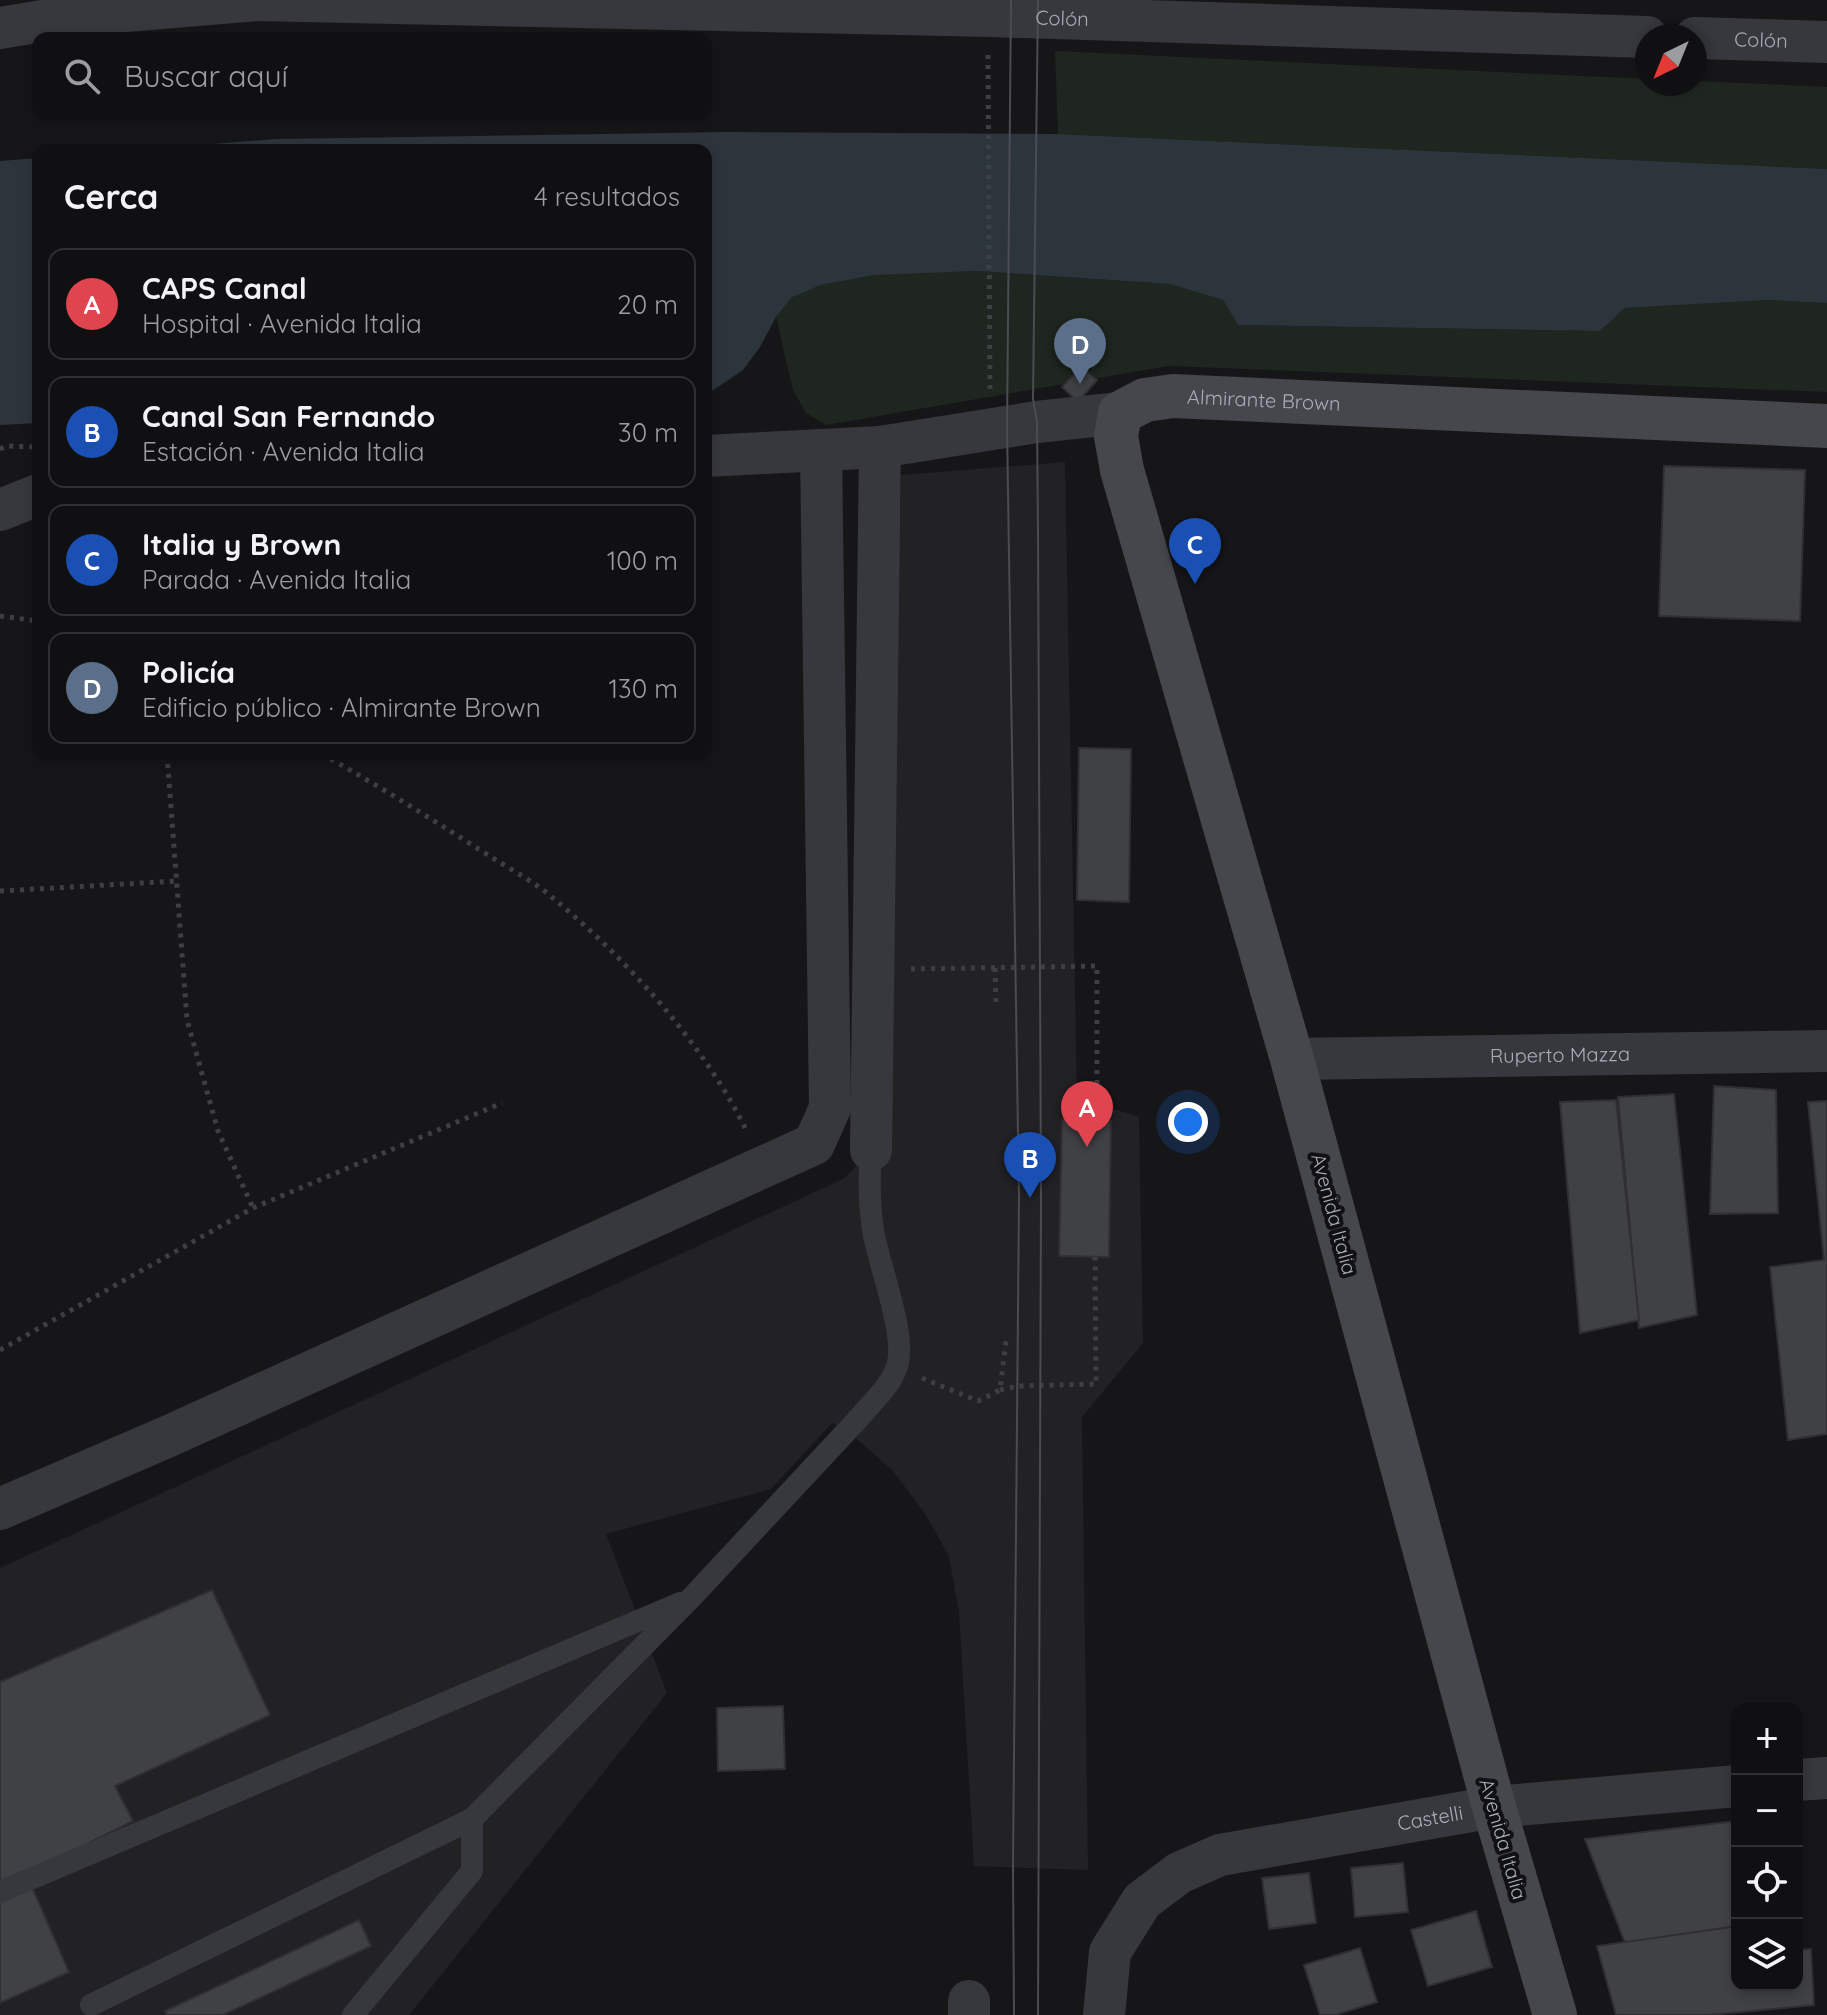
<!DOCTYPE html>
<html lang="es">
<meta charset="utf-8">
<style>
body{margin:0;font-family:Quicksand,sans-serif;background:#19191b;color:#f1f3f6}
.controls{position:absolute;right:24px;bottom:24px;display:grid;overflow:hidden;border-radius:16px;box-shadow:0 4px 12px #0003}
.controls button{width:72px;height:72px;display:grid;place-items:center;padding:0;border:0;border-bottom:2px solid #303032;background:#101012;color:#f1f3f6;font:40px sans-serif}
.compass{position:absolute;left:1635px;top:24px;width:72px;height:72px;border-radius:50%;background:#101012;box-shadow:0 4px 12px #0003;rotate:223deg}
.you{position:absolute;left:1188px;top:1122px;width:28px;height:28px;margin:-20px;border:6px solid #fff;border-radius:50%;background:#1a73e8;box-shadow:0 0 0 12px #1a73e833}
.badge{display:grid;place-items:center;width:52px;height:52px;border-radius:50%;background:#ea580c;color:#fff;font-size:26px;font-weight:700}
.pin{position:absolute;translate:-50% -66px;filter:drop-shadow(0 2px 4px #0008)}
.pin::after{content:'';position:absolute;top:42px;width:28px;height:24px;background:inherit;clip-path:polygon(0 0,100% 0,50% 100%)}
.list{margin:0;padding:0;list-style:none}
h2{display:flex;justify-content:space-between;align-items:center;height:104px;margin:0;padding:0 32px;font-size:34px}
h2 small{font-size:26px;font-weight:400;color:#9c9d9f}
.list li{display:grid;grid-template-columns:52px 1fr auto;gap:24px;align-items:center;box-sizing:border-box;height:112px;margin:0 16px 16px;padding:0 16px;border:2px solid #303032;border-radius:16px}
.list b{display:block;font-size:30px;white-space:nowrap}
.list p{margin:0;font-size:26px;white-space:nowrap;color:#9c9d9f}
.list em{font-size:26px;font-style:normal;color:#9c9d9f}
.icon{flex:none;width:44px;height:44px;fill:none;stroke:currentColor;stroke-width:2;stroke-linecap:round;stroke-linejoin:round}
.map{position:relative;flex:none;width:1827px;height:2015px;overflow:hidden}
.search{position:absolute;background:#101012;box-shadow:0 4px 12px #0003;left:32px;top:32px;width:680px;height:88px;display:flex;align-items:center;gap:20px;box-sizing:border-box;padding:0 28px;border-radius:16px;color:#9c9d9f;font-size:30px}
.panel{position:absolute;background:#101012;box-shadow:0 4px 12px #0003;left:32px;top:144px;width:680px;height:616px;border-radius:16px}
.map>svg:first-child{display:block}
.built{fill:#222225}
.green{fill:#1e261f}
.water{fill:#2c353c}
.building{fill:#404145;stroke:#303034;stroke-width:2}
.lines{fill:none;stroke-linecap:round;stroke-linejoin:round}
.path{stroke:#3d3f44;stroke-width:5;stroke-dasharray:4 6;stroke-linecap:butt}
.lane{stroke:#37383d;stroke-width:22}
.street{stroke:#37383d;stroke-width:42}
.secondary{stroke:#45474d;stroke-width:44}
.tram{stroke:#4a4c52;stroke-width:2}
.labels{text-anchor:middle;stroke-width:8;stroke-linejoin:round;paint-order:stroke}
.street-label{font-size:20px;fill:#a8adb8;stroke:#111113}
</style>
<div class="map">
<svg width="1827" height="2015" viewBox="0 0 1827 2015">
<rect width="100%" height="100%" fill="#161618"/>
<polygon class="built" points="1065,462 1077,1097 1139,1117 1143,1343 1082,1417 1088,1870 974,1866 959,1613 949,1556 924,1512 892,1470 852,1435 832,1423 771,1489 606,1534 667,1693 409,2015 0,2015 0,1568 843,1179 884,1139 901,475"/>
<g class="green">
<polygon points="1055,51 1647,79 1647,84 1695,84 1695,81 1827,87 1827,169 1058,134"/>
<path d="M 977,271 L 1170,284 L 1223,300 L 1238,325 L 1600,331 L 1625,308 L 1769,300 L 1827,303 L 1827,392 L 1168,366 L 826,425 L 806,413 L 793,390 L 776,317 C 781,311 786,302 792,298 C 834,269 927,273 977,271 Z"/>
</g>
<g class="water">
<polygon points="728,132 1058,134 1827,169 1827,303 1769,300 1625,308 1600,331 1238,325 1223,300 1170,284 977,271 874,275 820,285 791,298 776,317 760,347 743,370 706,395 706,150 138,150 276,139"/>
<polygon points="38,158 38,423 0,425 0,161"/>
</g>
<g class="building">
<polygon points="1081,366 1097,380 1078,402 1062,387"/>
<polygon points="1664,466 1805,470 1800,621 1659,616"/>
<polygon points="1079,748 1131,749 1129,902 1077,900"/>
<polygon points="1714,1086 1776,1090 1778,1213 1710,1214"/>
<polygon points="1674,1094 1697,1315 1639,1328 1618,1097"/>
<polygon points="1616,1100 1639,1320 1580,1333 1560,1102"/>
<polygon points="1827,1101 1827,1434 1788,1440 1770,1267 1824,1260 1808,1102"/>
<polygon points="1062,1119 1111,1121 1109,1257 1059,1256"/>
<polygon points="212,1590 270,1715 115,1786 133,1821 0,1887 0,1682"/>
<polygon points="783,1706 785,1769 718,1771 717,1708"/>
<polygon points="1737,1821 1737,1926 1625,1943 1585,1839"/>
<polygon points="1403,1863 1408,1912 1355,1917 1351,1868"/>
<polygon points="1309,1873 1316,1923 1269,1929 1262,1878"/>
<polygon points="32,1887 69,1972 0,2003 0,1902"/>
<polygon points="1476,1911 1492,1967 1428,1986 1411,1930"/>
<polygon points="359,1920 371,1946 223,2015 167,2015 165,2011"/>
<polygon points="1732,1927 1737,1959 1737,1985 1797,1985 1797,1950 1811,1949 1814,2005 1709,2015 1616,2015 1597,1946"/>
<polygon points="1360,1948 1377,2002 1335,2015 1320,2015 1304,1965"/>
</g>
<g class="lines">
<g class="path">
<polyline points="988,55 990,393"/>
<polyline points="0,449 6,446 38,447"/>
<polyline points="0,616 38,621"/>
<polyline points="167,754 187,1020 218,1131 253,1208"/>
<path d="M 322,754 C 379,786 433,820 488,855 C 510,869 535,882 554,899 C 626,958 707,1048 747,1132"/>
<polyline points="0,891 177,881"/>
<polyline points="995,968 996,1008"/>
<polyline points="911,969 1097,966 1097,1120"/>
<polyline points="0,1350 253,1208 502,1103"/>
<polyline points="922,1378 978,1401 1000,1390 1006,1341"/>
<polyline points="1000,1390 1019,1386 1096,1384 1095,1257"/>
</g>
<g class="lane">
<polyline points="0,1892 680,1603"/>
<polyline points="91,2005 472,1819"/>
<path d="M 353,2015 L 472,1871 L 472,1819 L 692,1597 L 859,1418 C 871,1403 889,1388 896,1369 C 909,1339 878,1264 873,1230 C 869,1203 869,1176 871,1150"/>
</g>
<g class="street">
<path id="s1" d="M 0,28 L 78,15 L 258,0 L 989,16 L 1647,37"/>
<path id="s2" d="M 1695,38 L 1827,42"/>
<polyline points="706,456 880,447 1037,422 1120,413"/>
<polyline points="0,510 38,495"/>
<path id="s3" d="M 1292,1059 L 1827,1051"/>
<polyline points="871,1150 880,447"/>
<polyline points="0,1509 169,1436 814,1144 830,1108 821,450"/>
<polyline points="1797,1780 1827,1778"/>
<polyline points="969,2001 969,2015"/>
<path id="s4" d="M 1104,2015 L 1110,1952 L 1142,1901 L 1179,1873 L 1220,1855 L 1494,1807 L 1737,1786"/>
</g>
<path class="secondary" id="s5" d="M 1555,2015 L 1494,1807 L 1292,1059 L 1122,470 L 1116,436 L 1120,413 L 1145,400 L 1173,396 L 1827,426"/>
<g class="tram">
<polyline points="1011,0 1007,427 1019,1197 1013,1867 1014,2015"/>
<polyline points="1038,2015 1041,1197 1038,531 1037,422 1033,399 1038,0"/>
</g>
</g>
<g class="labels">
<g class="street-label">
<text dy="7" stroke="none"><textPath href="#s1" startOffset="1064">Colón</textPath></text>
<text dy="7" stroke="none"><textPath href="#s2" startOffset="66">Colón</textPath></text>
<text dy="7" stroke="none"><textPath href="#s5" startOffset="1810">Almirante Brown</textPath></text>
<text dy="7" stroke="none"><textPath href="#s3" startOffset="268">Ruperto Mazza</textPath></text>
<text transform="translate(1334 1214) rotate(75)" y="7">Avenida Italia</text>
<text dy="7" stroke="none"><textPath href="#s4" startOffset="428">Castelli</textPath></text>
<text transform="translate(1503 1839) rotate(74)" y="7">Avenida Italia</text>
</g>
</g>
</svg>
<div class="controls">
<button>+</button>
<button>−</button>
<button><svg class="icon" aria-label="locate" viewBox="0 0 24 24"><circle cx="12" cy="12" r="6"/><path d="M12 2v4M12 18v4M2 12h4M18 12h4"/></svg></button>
<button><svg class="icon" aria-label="layers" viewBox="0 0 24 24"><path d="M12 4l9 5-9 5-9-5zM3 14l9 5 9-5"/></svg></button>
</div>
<svg class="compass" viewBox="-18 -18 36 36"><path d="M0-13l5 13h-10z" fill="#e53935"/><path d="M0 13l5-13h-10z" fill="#9c9d9f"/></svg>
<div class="you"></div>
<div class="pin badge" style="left:1087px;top:1147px;background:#e0444e">A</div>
<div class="pin badge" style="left:1030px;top:1198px;background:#1a4fb4">B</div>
<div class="pin badge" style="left:1195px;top:584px;background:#1a4fb4">C</div>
<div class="pin badge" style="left:1080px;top:384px;background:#5c6f8a">D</div>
<div class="search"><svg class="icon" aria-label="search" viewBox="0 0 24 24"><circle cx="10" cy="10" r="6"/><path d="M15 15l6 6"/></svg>Buscar aquí</div>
<section class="panel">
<h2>Cerca<small>4 resultados</small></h2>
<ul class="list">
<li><span class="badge" style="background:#e0444e">A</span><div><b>CAPS Canal</b><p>Hospital · Avenida Italia</p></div><em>20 m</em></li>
<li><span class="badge" style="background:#1a4fb4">B</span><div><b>Canal San Fernando</b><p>Estación · Avenida Italia</p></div><em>30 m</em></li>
<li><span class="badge" style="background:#1a4fb4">C</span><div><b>Italia y Brown</b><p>Parada · Avenida Italia</p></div><em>100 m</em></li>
<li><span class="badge" style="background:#5c6f8a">D</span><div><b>Policía</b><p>Edificio público · Almirante Brown</p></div><em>130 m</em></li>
</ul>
</section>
</div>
